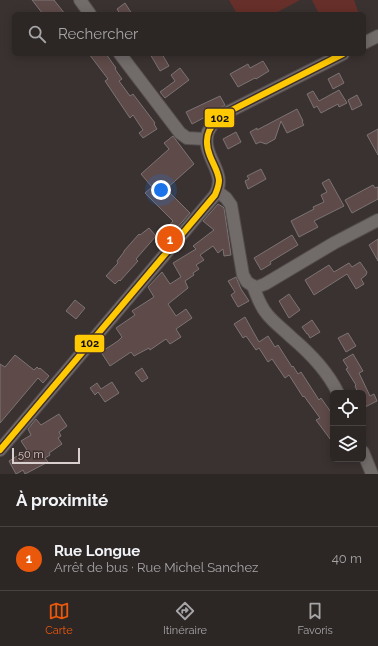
<!DOCTYPE html>
<html lang="fr">
<meta charset="utf-8">
<style>
body{margin:0;font-family:Raleway,sans-serif;background:#342e2d;color:#f1f3f6}
.controls{position:absolute;right:12px;bottom:12px;display:grid;overflow:hidden;border-radius:6px;box-shadow:0 2px 10px #0003}
.controls button{width:36px;height:36px;display:grid;place-items:center;padding:0;border:0;border-bottom:1px solid #484342;background:#2c2625;color:#f1f3f6;font:20px sans-serif}
.scale{position:absolute;left:12px;bottom:10px;width:68px;box-sizing:border-box;padding-left:4px;border:2px solid #d9cfce;border-top:0;font-size:11px;line-height:14px;white-space:nowrap;color:#d9cfce;-webkit-text-stroke:3px #3e2f2d;paint-order:stroke}
.you{position:absolute;left:161px;top:190px;width:14px;height:14px;margin:-10px;border:3px solid #fff;border-radius:50%;background:#1a73e8;box-shadow:0 0 0 6px #1a73e833}
.badge{display:grid;place-items:center;width:26px;height:26px;border-radius:50%;background:#ea580c;color:#fff;font-size:13px;font-weight:700}
.pin{position:absolute;translate:-50% -50%;border:2px solid #fff;box-shadow:0 1px 4px #0006}
.list{margin:0;padding:0;list-style:none}
h2{display:flex;justify-content:space-between;align-items:center;height:52px;margin:0;padding:0 16px;font-size:17px}
h2 small{font-size:13px;font-weight:400;color:#a6a5a7}
.list li{display:grid;grid-template-columns:26px 1fr auto;gap:12px;align-items:center;box-sizing:border-box;height:64px;padding:0 16px;border-top:1px solid #484342}
.list b{display:block;font-size:15px;white-space:nowrap}
.list p{margin:0;font-size:13px;white-space:nowrap;color:#a6a5a7}
.list em{font-size:13px;font-style:normal;color:#a6a5a7}
.icon{flex:none;width:22px;height:22px;fill:none;stroke:currentColor;stroke-width:2;stroke-linecap:round;stroke-linejoin:round}
.map{position:relative;flex:none;width:378px;height:474px;overflow:hidden}
.search{position:absolute;background:#2c2625;box-shadow:0 2px 10px #0003;left:12px;right:12px;top:12px;height:44px;display:flex;align-items:center;gap:10px;box-sizing:border-box;padding:0 14px;border-radius:6px;color:#a6a5a7;font-size:15px}
.sheet{height:116px;background:#2c2625}
nav{display:flex;justify-content:space-around;align-items:center;box-sizing:border-box;height:56px;border-top:1px solid #484342;background:#2c2625;font-size:11px;color:#a6a5a7}
nav a{display:grid;justify-items:center;gap:2px}
nav .on{color:#ea580c}
.map>svg:first-child{display:block}
.green{fill:#672f29}
.building{fill:#5e4a49;stroke:#7b7473}
.lines{fill:none;stroke-linecap:round;stroke-linejoin:round}
.minor-casing{stroke:#554e4d;stroke-width:14}
.minor{stroke:#716b6a;stroke-width:12}
.bus-1-casing{stroke:#3e2f2d;stroke-width:9}
.bus-1{stroke:#ffc904;stroke-width:6}
.line-badge{stroke:#3e2f2d;stroke-width:1.5}
.pale-badge-label{font-size:11px;text-anchor:middle;font-weight:bold;fill:#111}
</style>
<div class="map">
<svg width="378" height="474" viewBox="0 0 378 474">
<rect width="100%" height="100%" fill="#3a3231"/>
<g class="green">
<polygon points="229,0 300,0 274,14 237,14"/>
<polygon points="312,0 354,0 359,14 319,14"/>
</g>
<g class="building">
<polygon points="32,0 54,0 65,14 43,14"/>
<polygon points="125,3 132,14 120,14 117,9"/>
<polygon points="89,54 106,54 116,68 115,69 122,79 119,81 130,96 133,94 155,123 154,124 157,129 143,138 139,133 143,130 133,115 130,118 105,81 108,79"/>
<polygon points="150,54 162,54 169,66 160,71"/>
<polygon points="263,61 269,71 256,79 255,78 238,87 230,74 248,64 250,68"/>
<polygon points="180,68 189,80 165,98 160,92 175,81 171,75"/>
<polygon points="339,73 344,83 333,89 328,79"/>
<polygon points="339,90 347,103 339,107 338,104 321,113 317,106 314,108 307,94 313,91 319,101"/>
<polygon points="357,95 362,105 352,110 348,100"/>
<polygon points="220,96 225,105 213,113 192,124 186,112"/>
<polygon points="297,109 303,121 302,122 304,125 287,133 281,121 275,139 266,144 260,142 256,144 250,132 257,128 257,130"/>
<polygon points="378,129 378,155 367,135"/>
<polygon points="236,132 241,142 228,149 223,139"/>
<polygon points="173,136 194,164 166,189 190,213 160,247 155,242 173,221 145,193 152,187 141,174 169,149 164,143"/>
<polygon points="261,169 266,179 248,189 245,181 249,179 247,176"/>
<polygon points="329,179 344,206 314,221 318,227 299,237 291,221 314,209 313,207 324,202 321,195 327,192 322,183"/>
<polygon points="373,185 375,188 378,187 378,199 352,213 345,200"/>
<polygon points="218,204 223,207 224,208 231,255 224,256 223,249 218,253 213,246 200,255 204,260 196,265 199,269 193,273 194,275 185,281 188,288 168,304 176,316 186,309 192,318 176,329 181,337 170,344 166,339 150,350 149,348 134,356 131,352 110,366 101,352 118,341 122,337 116,328 135,315 132,311 154,297 148,287 162,272 170,284 181,277 173,263 196,249 193,246 214,230 203,221"/>
<polygon points="149,228 156,236 136,259 138,261 120,281 119,280 115,284 106,276 118,263 117,261 124,252 124,251 139,234 140,235"/>
<polygon points="292,235 298,245 270,262 271,264 261,270 254,258"/>
<polygon points="378,239 378,261 369,245"/>
<polygon points="360,262 367,272 366,275 361,279 364,284 356,289 347,274 314,295 305,280 329,265 334,272 349,263 352,267"/>
<polygon points="236,277 241,289 249,301 238,307 231,295 235,292 228,281"/>
<polygon points="289,294 300,310 289,318 279,301"/>
<polygon points="75,300 85,308 76,319 66,311"/>
<polygon points="245,317 259,342 268,336 275,347 278,345 292,367 293,366 298,374 301,372 319,400 321,398 333,415 333,443 316,420 320,418 304,396 303,397 289,375 285,378 272,359 268,362 259,348 256,350 246,336 243,338 234,324"/>
<polygon points="312,320 320,332 310,338 308,334 307,334 302,327"/>
<polygon points="348,333 356,346 346,352 338,338"/>
<polygon points="353,354 363,371 359,373 370,396 374,394 377,401 365,407 363,403 363,393 358,393 355,386 356,385 346,369 348,368 343,360"/>
<polygon points="15,355 34,370 37,367 39,369 40,368 49,376 43,383 38,378 0,423 0,364 5,367"/>
<polygon points="142,368 148,378 142,382 135,373"/>
<polygon points="112,382 119,393 105,402 98,392 95,395 90,388 97,383 101,389"/>
<polygon points="59,414 67,426 59,432 61,436 58,438 62,444 49,453 50,455 45,458 48,462 25,474 23,470 16,474 9,461 27,450 21,441 31,435 28,429 36,419 41,425"/>
</g>
<g class="lines">
<g class="minor-casing">
<g id="minor">
<polyline points="80,0 90,14"/>
<polyline points="364,43 378,36"/>
<polyline points="120,54 180,133 187,138 206,139"/>
<polyline points="217,191 226,198 231,205 243,275 247,282 253,286"/>
<polyline points="253,286 257,287 265,284 334,243 378,220"/>
<path d="M 253,286 C 257,296 260,306 267,314 C 273,322 283,329 291,337 C 310,353 327,370 338,393"/>
<path d="M 0,450 L 215,195 C 229,172 200,156 208,132 C 212,123 219,117 228,112 L 343,54"/>
<polyline points="363,452 372,474"/>
</g>
</g>
<use href="#minor" class="minor"/>
<g class="bus-1-casing">
<path id="bus-1" d="M 0,450 L 215,195 C 217,190 219,186 219,180 C 218,171 213,164 210,156 C 202,136 210,123 228,112 L 343,54"/>
</g>
<use href="#bus-1" class="bus-1"/>
</g>
<g class="line-badge">
<rect x="204" y="108" width="31" height="20" rx="4" fill="#ffc904"/>
<rect x="74" y="334" width="31" height="19" rx="4" fill="#ffc904"/>
</g>
<g class="pale-badge-label">
<text x="220" y="122">102</text>
<text x="90" y="347">102</text>
</g>
</svg>
<div class="controls">
<button><svg class="icon" aria-label="locate" viewBox="0 0 24 24"><circle cx="12" cy="12" r="6"/><path d="M12 2v4M12 18v4M2 12h4M18 12h4"/></svg></button>
<button><svg class="icon" aria-label="layers" viewBox="0 0 24 24"><path d="M12 4l9 5-9 5-9-5zM3 14l9 5 9-5"/></svg></button>
</div>
<div class="scale">50 m</div>
<div class="you"></div>
<div class="pin badge" style="left:170px;top:239px">1</div>
<div class="search"><svg class="icon" aria-label="search" viewBox="0 0 24 24"><circle cx="10" cy="10" r="6"/><path d="M15 15l6 6"/></svg>Rechercher</div>
</div>
<section class="sheet">
<h2>À proximité<small></small></h2>
<ul class="list">
<li><span class="badge">1</span><div><b>Rue Longue</b><p>Arrêt de bus · Rue Michel Sanchez</p></div><em>40 m</em></li>
</ul>
</section>
<nav>
<a class="on"><svg class="icon" aria-label="map" viewBox="0 0 24 24"><path d="M3 6l6-2 6 2 6-2v14l-6 2-6-2-6 2zM9 4v14M15 6v14"/></svg>Carte</a>
<a><svg class="icon" aria-label="directions" viewBox="0 0 24 24"><path d="M12 3l9 9-9 9-9-9zM9 14v-3h6M13 9l2 2-2 2"/></svg>Itinéraire</a>
<a><svg class="icon" aria-label="saved" viewBox="0 0 24 24"><path d="M7 4h10v16l-5-4-5 4z"/></svg>Favoris</a>
</nav>
